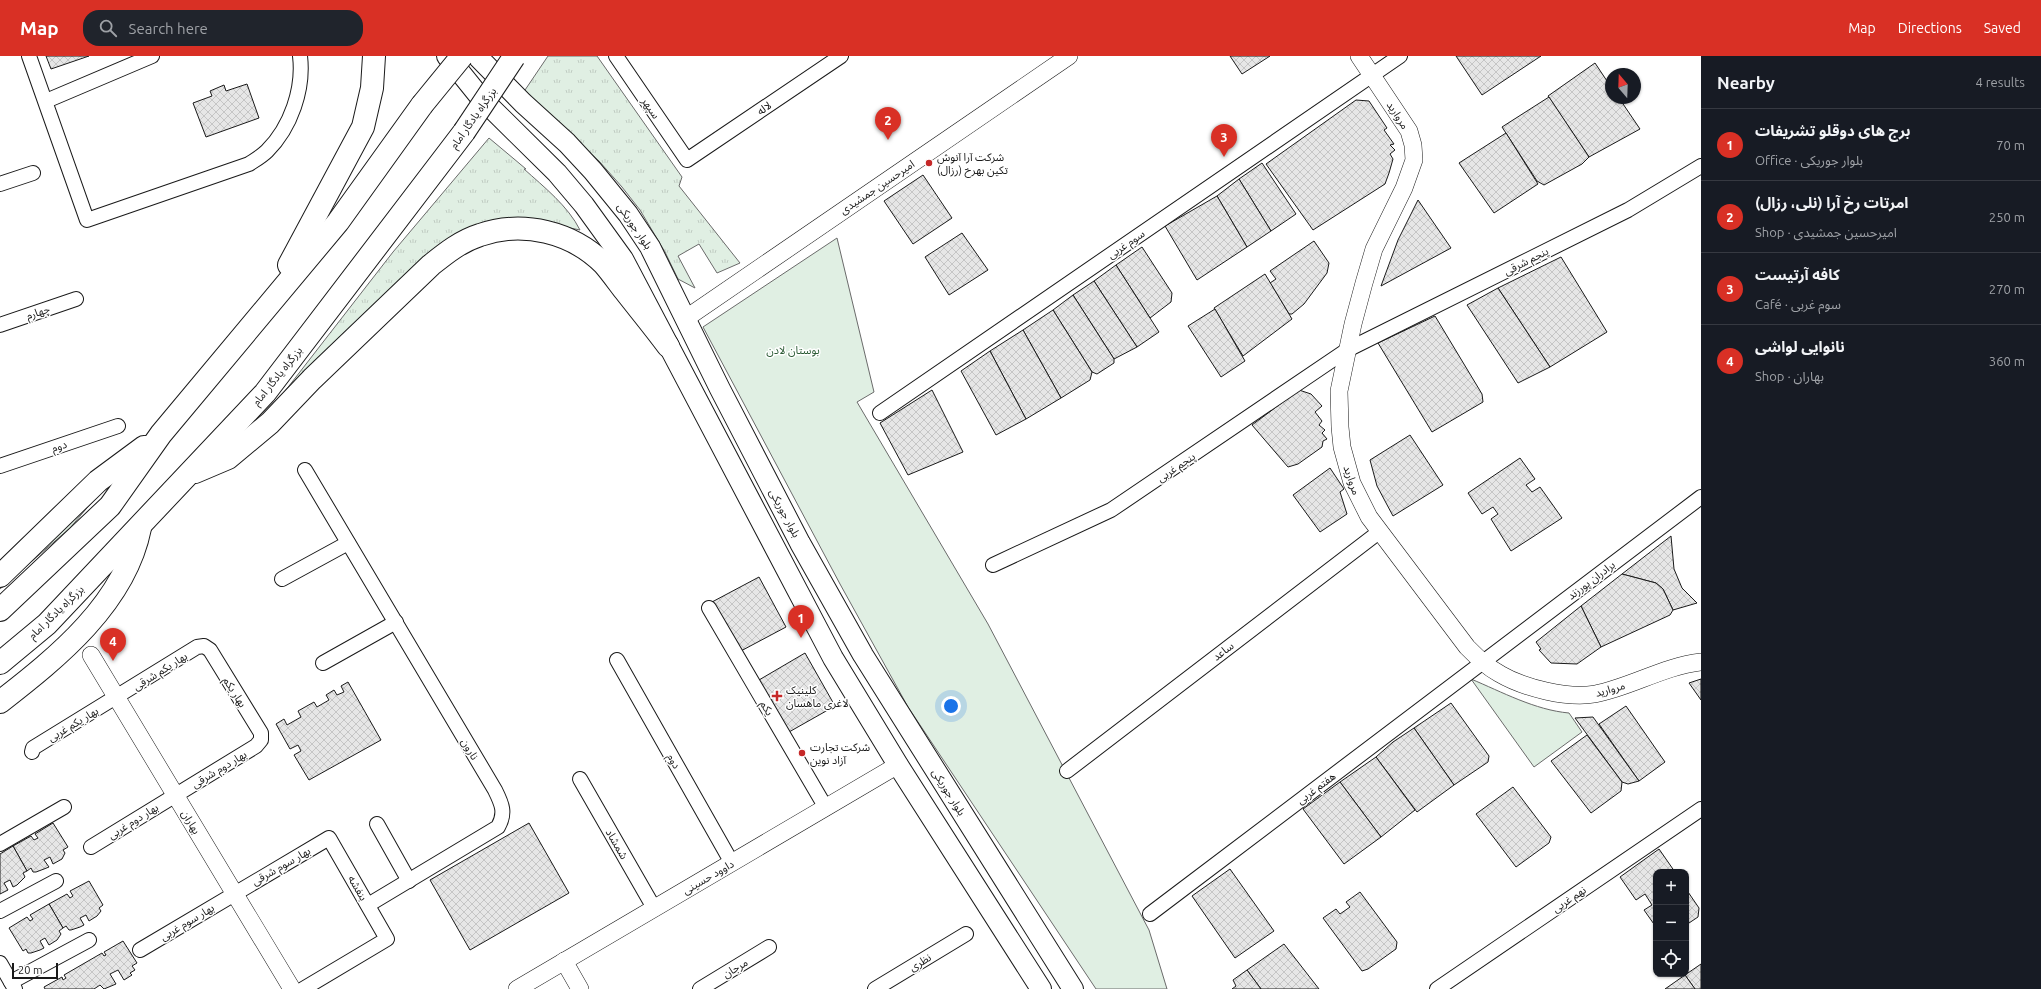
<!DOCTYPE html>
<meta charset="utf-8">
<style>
body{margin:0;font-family:Ubuntu,"Noto Sans Arabic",sans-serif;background:#20242c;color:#f1f3f6}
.controls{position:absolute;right:12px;bottom:12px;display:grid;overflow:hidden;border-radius:8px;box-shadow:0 1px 3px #0004}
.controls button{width:36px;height:36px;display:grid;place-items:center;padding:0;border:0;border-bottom:1px solid #363941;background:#171b24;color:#f1f3f6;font:20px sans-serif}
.compass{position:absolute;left:1605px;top:12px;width:36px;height:36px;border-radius:50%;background:#171b24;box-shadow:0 1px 3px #0004;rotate:341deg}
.scale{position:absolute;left:12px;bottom:10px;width:46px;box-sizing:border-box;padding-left:4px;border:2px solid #1a1a1a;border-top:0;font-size:11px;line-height:14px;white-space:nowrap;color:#1a1a1a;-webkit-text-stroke:3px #fff;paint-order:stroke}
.you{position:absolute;left:951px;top:650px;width:14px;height:14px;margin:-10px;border:3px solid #fff;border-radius:50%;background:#1a73e8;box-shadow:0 0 0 6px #1a73e833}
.badge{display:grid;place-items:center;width:26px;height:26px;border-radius:50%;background:#d93025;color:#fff;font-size:13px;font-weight:700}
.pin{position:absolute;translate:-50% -33px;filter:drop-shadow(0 1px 2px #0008)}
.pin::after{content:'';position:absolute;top:21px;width:14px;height:12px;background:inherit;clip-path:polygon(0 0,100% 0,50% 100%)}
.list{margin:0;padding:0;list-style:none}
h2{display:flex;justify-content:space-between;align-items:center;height:52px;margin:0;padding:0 16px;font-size:17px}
h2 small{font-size:13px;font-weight:400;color:#9ea1a6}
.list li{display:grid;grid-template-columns:26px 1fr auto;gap:12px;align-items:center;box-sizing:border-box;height:72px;padding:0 16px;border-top:1px solid #363941}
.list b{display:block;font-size:15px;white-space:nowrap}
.list p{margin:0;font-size:13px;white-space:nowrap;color:#9ea1a6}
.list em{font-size:13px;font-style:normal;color:#9ea1a6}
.icon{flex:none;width:22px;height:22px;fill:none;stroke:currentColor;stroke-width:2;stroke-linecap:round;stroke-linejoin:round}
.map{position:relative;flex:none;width:1701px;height:933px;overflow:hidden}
header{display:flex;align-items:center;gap:24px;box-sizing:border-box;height:56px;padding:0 20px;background:#d93025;color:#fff}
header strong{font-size:19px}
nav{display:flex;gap:22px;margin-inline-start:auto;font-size:14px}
.search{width:280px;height:36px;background:#20242c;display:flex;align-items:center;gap:10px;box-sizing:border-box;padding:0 14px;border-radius:16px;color:#9ea1a6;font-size:15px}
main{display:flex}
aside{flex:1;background:#171b24}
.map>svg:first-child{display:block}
.grass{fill:url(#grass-tufts);stroke:#6a6a6a}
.green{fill:#e0efe3;stroke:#6a6a6a}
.building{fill:url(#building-cross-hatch);stroke:#1a1a1a}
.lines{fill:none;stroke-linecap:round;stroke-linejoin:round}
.minor-casing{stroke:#1a1a1a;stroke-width:16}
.tertiary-casing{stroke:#1a1a1a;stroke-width:18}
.secondary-casing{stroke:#1a1a1a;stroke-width:22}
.trunk-casing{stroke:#1a1a1a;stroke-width:24}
.minor{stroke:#fff;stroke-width:14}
.tertiary{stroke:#fff;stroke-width:17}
.secondary{stroke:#fff;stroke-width:20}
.trunk{stroke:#fff;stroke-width:22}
.trunk-bridge-casing{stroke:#1a1a1a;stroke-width:24;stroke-linecap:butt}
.trunk-bridge{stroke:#fff;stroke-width:22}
.poi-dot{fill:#c62828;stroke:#fff;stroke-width:1.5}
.labels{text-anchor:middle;stroke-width:3;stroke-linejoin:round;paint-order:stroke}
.street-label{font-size:11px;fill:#1a1a1a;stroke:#fff}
.poi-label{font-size:11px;fill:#1a1a1a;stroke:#fff;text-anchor:start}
.park-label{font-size:11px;fill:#2b5a34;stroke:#fff}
</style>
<header>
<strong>Map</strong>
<div class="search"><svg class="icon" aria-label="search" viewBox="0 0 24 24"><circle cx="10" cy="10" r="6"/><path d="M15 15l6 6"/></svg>Search here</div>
<nav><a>Map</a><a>Directions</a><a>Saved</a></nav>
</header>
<main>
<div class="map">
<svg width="1701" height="933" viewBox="0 0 1701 933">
<defs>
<pattern id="grass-tufts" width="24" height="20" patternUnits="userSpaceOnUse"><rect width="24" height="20" fill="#e0efe3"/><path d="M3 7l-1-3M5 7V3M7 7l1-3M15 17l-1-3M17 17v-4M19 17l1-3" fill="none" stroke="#c0ccc2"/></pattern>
<pattern id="building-cross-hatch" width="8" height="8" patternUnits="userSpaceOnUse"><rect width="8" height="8" fill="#e6e6e6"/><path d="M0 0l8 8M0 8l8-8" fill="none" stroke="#c5c5c5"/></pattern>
</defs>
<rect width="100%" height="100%" fill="#fff"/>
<g class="grass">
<polygon points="548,0 597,0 682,121 679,130 740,207 717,217 699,188 678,200 695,232 678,223 665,196 640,154 622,131 599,105 523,37"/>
<path d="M 489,82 L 526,113 L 524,113 C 544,131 568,150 580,174 L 541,166 L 499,167 L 268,357 L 393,196 Z"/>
</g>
<g class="green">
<polygon points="837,182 874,336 857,346 988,568 1149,874 1167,933 1096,933 908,651 840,528 703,271"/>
<polygon points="113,421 70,472 0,533 0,525"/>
<path d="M 1471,623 C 1502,636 1535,654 1569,657 L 1582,676 L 1534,711 Z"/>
</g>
<g class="building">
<polygon points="46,0 89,0 51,13"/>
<polygon points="1230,0 1270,0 1242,18"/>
<polygon points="1456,0 1541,0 1482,39"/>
<polygon points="1595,7 1611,31 1611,42 1619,42 1640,73 1589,101 1548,40"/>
<polygon points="247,28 259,62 206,81 193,47 212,40 210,35 224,29 226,35"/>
<polygon points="1549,41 1589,101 1582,108 1544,129 1537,125 1502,71"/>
<polygon points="1356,44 1369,45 1387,72 1384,74 1394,88 1390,89 1395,94 1390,98 1393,103 1389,117 1385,128 1313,174 1266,108"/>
<polygon points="1506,77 1538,128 1494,157 1459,107"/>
<polygon points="1262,107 1296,158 1271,175 1239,123"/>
<polygon points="923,119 952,162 913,188 884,145"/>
<polygon points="1239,123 1271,175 1247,191 1217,140"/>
<polygon points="1217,140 1247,191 1197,224 1165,170"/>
<polygon points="1418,144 1451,192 1381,230 1398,184"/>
<polygon points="962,177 988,214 949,239 925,201"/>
<polygon points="1314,185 1329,207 1327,217 1304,248 1292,258 1289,258 1270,227 1276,223 1270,215"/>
<polygon points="1142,191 1172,237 1171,246 1150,262 1116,209"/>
<polygon points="1561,201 1607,276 1550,311 1498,232"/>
<polygon points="1116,209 1159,276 1137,291 1094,225"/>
<polygon points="1265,218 1292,263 1243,300 1214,252"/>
<polygon points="1094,225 1137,291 1114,303 1073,239"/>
<polygon points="1498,232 1550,311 1518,327 1467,249"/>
<polygon points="1073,239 1114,303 1114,307 1097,318 1092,316 1053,254"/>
<polygon points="1215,253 1245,305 1221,321 1188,270"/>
<polygon points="1053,254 1092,316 1090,324 1061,342 1023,274"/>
<polygon points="1435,260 1482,338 1483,346 1432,376 1378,287"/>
<polygon points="1023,274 1061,342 1026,363 990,295"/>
<polygon points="990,295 1026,363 996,379 961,315"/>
<polygon points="932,334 963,396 908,419 880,367"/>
<polygon points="1299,334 1311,338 1322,350 1315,356 1322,365 1319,369 1325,374 1322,377 1327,383 1323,385 1322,391 1298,408 1288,411 1252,369"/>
<polygon points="1410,379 1443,429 1393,460 1377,430 1370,404"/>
<polygon points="1520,402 1535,423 1526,429 1532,436 1540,431 1562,462 1511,495 1491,463 1498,458 1493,451 1482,458 1468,437"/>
<polygon points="1330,412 1344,433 1340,436 1347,458 1320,476 1293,439"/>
<polygon points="1671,480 1674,513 1682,532 1697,547 1673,554 1663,533 1656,527 1622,518"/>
<polygon points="1622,518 1656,527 1663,533 1673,554 1670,559 1601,591 1581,550"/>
<polygon points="759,521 786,571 739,596 712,546"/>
<polygon points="1581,550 1601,591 1577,608 1551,607 1539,594 1541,593 1536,586"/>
<polygon points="805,597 835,650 789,676 759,624"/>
<polygon points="1701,623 1701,644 1689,627"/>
<polygon points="348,626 381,684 309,724 294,699 301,695 298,689 290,693 276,668 284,663 287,669 301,661 298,655 314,646 317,651 329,644 326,639 334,634 337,639 344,636 341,630"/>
<polygon points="1451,647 1489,700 1488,706 1454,729 1414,672"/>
<polygon points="1626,650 1665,706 1639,725 1599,668"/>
<polygon points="1593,661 1639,725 1628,728 1622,726 1575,662"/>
<polygon points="1414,672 1454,729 1417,756 1376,701 1393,686"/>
<polygon points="1587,679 1622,726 1621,735 1591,757 1551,705"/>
<polygon points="1376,701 1415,754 1381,781 1340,726"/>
<polygon points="1340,726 1381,781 1344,808 1303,753"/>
<polygon points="1513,731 1551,781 1549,787 1516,811 1476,758"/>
<polygon points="53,767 68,791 63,794 65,797 62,803 53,808 50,801 44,804 49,811 44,813 36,816 33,816 31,812 27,815 13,790 31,780 34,784 38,782 35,778"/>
<polygon points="529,767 569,837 470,894 430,824"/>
<polygon points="13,790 27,815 23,817 25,821 17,829 13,831 10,824 4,827 8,834 0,838 0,798"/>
<polygon points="1659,793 1675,816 1656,816 1656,871 1644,854 1652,849 1645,838 1636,844 1620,821"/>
<polygon points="1230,813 1274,875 1235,902 1192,840"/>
<polygon points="89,825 103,849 99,852 101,855 97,860 89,865 86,859 80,862 84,869 80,871 71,874 69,874 66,870 63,872 49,848 67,838 70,842 73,840 70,835"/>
<polygon points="1686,833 1699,852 1698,861 1686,869"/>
<polygon points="1360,836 1397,886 1396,893 1368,913 1362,915 1323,862 1336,853 1340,858 1350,851 1346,846"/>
<polygon points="49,848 63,872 59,875 61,878 57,884 49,889 45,882 40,885 44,892 40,894 31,897 28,897 26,893 23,895 9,872 27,861 30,865 33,863 30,859"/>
<polygon points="123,885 137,907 132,910 135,914 130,917 132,919 124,924 118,914 110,918 116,928 104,933 100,929 94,933 45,933 44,931 62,921 63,924 66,922 64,919 102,897 104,900 106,899 104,896"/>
<polygon points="1284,888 1319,933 1261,933 1247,914"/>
<polygon points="1701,908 1701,933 1695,933 1685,919"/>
<polygon points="1247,914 1261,933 1232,933 1236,930 1233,924"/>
<polygon points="1685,919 1695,933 1665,933"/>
</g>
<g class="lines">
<g class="minor-casing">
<g id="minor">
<path d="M 29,0 L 87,164 L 249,108 C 255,104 262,100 267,95 C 291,71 304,33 300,0"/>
<polyline points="616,0 687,104 841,0"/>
<polyline points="46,45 152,0"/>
<polyline points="0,128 33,117"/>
<polyline points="0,269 76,243"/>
<polyline points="880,357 1400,0"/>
<polyline points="0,410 118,370"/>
<path d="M 305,414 L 495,734 C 502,748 506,757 498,771 L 368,849"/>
<polyline points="993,509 1111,454 1347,294 1628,154 1701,110"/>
<polyline points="282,523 348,487"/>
<polyline points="709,552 826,752"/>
<polyline points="617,604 732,807"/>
<polyline points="323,607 396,566"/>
<polyline points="32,696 33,692 197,591 204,590 210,594 261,677 261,684 256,690 91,791"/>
<polyline points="1067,715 1379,476"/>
<polyline points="580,723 654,852"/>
<polyline points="377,768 409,825"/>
<polyline points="0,788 64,751"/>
<polyline points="0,855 56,825"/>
<polyline points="1150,858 1701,441"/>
<polyline points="140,894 329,782 387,883 303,933"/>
<polyline points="0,907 15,933"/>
<polyline points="11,926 89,884"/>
<polyline points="700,933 769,891"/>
<polyline points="875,933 966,878"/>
<polyline points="1437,933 1701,753"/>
</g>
</g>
<g class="tertiary-casing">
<g id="tertiary">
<path d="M 1359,0 L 1409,75 L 1413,89 L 1414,104 L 1404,132 L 1374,193 L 1364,227 L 1353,268 L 1339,335 L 1340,371 L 1342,391 L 1352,427 L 1369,461 L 1467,591 C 1478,602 1487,611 1500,618 C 1524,632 1568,643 1595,638 C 1631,631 1664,610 1701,606"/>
<polyline points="685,263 1069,0"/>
<polyline points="91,599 292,933"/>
<polyline points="564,905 580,933"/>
<polyline points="517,933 898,709"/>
</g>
</g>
<g class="secondary-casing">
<g id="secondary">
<polyline points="447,0 480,41 557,117 584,149 623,203 833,602 898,709 1041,933"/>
<polyline points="477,0 523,47 567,87 593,115 628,158 650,191 720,333 800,487 863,599 1073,933"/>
</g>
</g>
<g class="trunk-casing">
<g id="trunk">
<polyline points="289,209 363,71 372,32 374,0"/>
<path d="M 195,416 L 228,402 L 270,367 L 312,323 L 431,209 C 446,197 461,185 480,179 C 523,164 572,176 604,208 C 611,216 618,226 625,235 C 639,253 654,271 668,290"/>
<polyline points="0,520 98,425 144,391"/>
<polyline points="0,554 110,450 161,378 338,166 422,49"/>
<polyline points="0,607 47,568 265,337 464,76"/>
<path d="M 0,646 C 58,601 125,547 140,472"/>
</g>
</g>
<use href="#minor" class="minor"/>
<use href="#tertiary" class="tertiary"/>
<use href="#secondary" class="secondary"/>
<use href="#trunk" class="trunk"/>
<g class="trunk-bridge-casing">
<g id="trunk-bridge">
<polyline points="422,49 462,0"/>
<polyline points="464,76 514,1"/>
</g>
</g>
<use href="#trunk-bridge" class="trunk-bridge"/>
</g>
<g class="poi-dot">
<circle cx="929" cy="107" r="4"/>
<path d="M775 634h4v4h4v4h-4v4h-4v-4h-4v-4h4z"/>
<circle cx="802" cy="697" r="4"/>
</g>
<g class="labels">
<g class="street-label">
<text transform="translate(651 52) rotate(56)" y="4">سپهر</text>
<text transform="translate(764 52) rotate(-34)" y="4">لاله</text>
<text transform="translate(1398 59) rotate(57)" y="4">مروارید</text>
<text transform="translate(473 62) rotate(-55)" y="4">بزرگراه یادگار امام</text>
<text transform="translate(877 131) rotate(-34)" y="4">امیرحسین جمشیدی</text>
<text transform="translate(635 170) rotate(56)" y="4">بلوار جوریکی</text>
<text transform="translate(1126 188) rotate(-34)" y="4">سوم غربی</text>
<text transform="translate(1526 205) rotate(-27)" y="4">پنجم شرقی</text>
<text transform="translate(38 256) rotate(-19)" y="4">چهارم</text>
<text transform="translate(277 320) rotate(-51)" y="4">بزرگراه یادگار امام</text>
<text transform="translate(59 390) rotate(-19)" y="4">دوم</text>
<text transform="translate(1176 411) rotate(-34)" y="4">پنجم غربی</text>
<text transform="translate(1352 424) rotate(71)" y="4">مروارید</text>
<text transform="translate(785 457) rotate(62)" y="4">بلوار جوریکی</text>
<text transform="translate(1591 524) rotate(-37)" y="4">برادران پورزند</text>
<text transform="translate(56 556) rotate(-44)" y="4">بزرگراه یادگار امام</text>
<text transform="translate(1223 595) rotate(-37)" y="4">ساعد</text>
<text transform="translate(160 615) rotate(-32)" y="4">بهار یکم شرقی</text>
<text transform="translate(1610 633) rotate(-16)" y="4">مروارید</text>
<text transform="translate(235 636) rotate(58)" y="4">بهار یکم</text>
<text transform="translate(767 652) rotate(59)" y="4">یکم</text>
<text transform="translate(73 668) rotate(-31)" y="4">بهار یکم غربی</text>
<text transform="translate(470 693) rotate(59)" y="4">نارون</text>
<text transform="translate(674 705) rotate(61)" y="4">دوم</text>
<text transform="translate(219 713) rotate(-31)" y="4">بهار دوم شرقی</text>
<text transform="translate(1316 732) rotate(-37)" y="4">هفتم غربی</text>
<text transform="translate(949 736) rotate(58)" y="4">بلوار جوریکی</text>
<text transform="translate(133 765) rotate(-32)" y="4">بهار دوم غربی</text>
<text transform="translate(191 766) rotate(59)" y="4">بهاران</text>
<text transform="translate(617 788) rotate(60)" y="4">شمشاد</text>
<text transform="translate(281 810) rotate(-30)" y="4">بهار سوم شرقی</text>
<text transform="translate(708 821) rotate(-30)" y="4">داوود حسینی</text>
<text transform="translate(358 832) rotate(60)" y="4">بنفشه</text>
<text transform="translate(1569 843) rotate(-34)" y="4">نهم غربی</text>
<text transform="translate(187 866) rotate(-31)" y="4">بهار سوم غربی</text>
<text transform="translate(920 906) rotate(-31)" y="4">نظری</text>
<text transform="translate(735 912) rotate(-31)" y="4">مرجان</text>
</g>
<g class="poi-label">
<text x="937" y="105">شرکت آرا آنوش<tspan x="937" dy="13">تکین بهرخ (رزال)</tspan></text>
<text x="786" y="638">کلینیک<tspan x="786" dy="13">لاغری ماهسان</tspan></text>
<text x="810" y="695">شرکت تجارت<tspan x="810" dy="13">آزاد نوین</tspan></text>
</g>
<g class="park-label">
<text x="793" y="298">بوستان لادن</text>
</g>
</g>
</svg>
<div class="controls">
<button>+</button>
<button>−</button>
<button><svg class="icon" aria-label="locate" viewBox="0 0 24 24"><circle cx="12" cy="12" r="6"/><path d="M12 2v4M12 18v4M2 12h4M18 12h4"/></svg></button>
</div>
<svg class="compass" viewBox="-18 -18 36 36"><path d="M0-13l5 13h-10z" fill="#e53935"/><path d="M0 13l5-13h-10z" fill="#9ea1a6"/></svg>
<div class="scale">20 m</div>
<div class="you"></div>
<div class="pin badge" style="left:801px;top:582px">1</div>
<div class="pin badge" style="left:888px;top:84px">2</div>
<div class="pin badge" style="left:1224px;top:101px">3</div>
<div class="pin badge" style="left:113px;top:605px">4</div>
</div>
<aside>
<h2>Nearby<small>4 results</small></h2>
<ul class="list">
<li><span class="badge">1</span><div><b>برج های دوقلو تشریفات</b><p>Office · بلوار جوریکی</p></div><em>70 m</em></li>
<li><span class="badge">2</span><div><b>امرتات رخ آرا (نلی، رزال)</b><p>Shop · امیرحسین جمشیدی</p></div><em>250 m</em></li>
<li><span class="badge">3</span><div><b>کافه آرتیست</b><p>Café · سوم غربی</p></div><em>270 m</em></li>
<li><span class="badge">4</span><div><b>نانوایی لواشی</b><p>Shop · بهاران</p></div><em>360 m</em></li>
</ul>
</aside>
</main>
